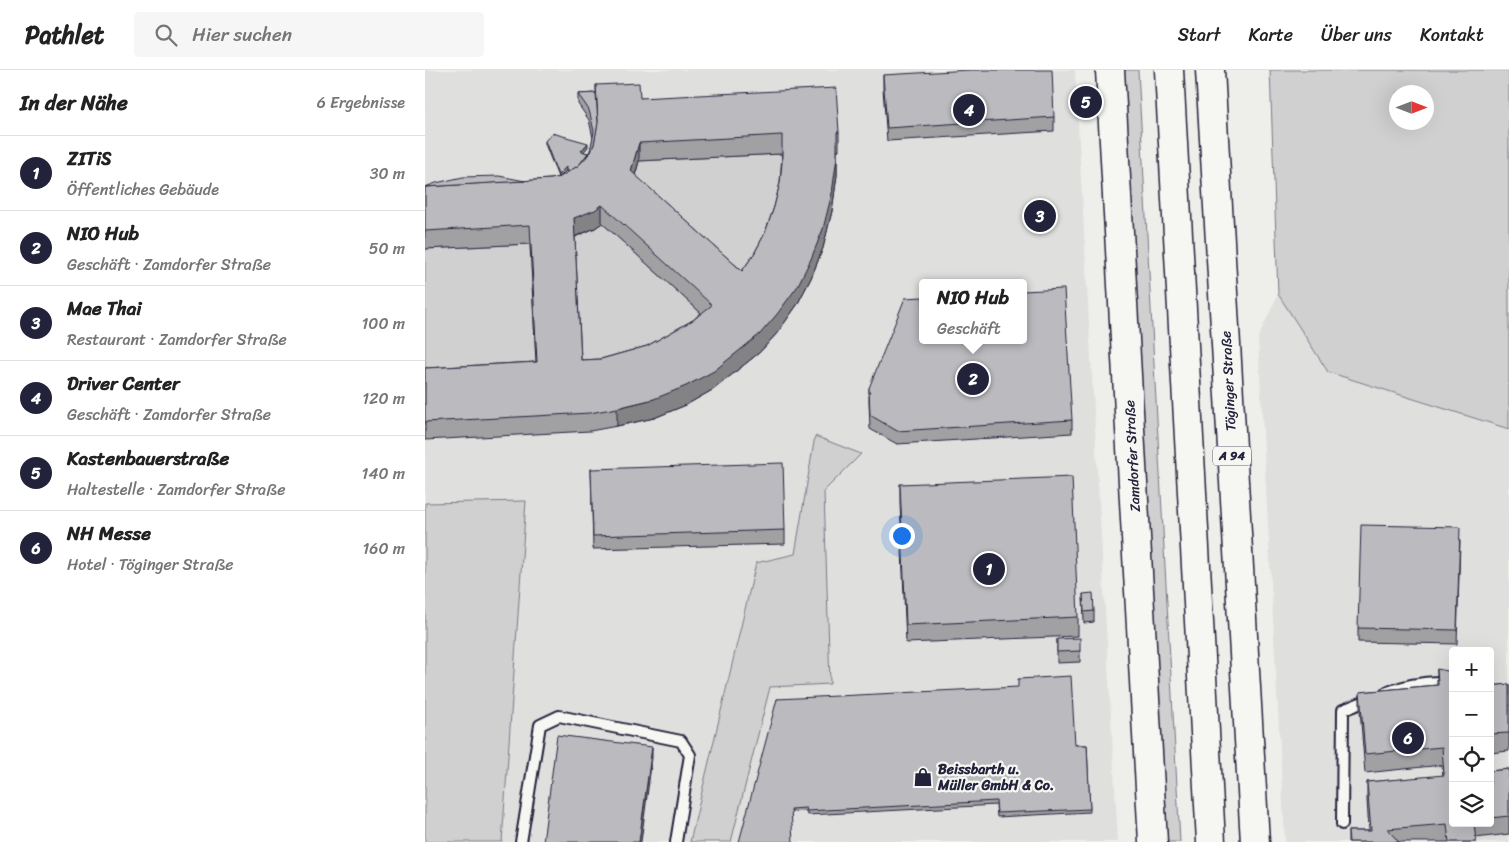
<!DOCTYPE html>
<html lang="de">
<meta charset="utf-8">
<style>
body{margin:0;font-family:Sriracha,sans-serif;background:#f6f6f6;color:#222}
.controls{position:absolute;right:15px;bottom:15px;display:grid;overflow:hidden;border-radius:5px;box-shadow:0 5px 20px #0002}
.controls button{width:45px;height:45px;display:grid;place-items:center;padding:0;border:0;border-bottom:1px solid #e0e0e0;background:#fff;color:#222;font:25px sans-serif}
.compass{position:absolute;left:964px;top:15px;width:45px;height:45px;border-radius:50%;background:#fff;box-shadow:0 5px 20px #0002;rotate:90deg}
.you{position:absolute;left:476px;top:465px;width:18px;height:18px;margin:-12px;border:4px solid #fff;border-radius:50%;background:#1a73e8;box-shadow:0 0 0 8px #1a73e833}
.badge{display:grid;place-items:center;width:32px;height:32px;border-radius:50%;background:#22223b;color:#fff;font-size:16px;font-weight:700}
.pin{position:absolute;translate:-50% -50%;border:2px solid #fff;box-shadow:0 1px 5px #0006}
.popup{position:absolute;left:494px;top:209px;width:108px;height:65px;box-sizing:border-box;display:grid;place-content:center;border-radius:5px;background:#fff;filter:drop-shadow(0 1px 4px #0005);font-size:16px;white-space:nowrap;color:#767676}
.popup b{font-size:19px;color:#222}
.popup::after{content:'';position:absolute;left:50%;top:100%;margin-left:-10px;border:10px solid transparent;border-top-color:#fff}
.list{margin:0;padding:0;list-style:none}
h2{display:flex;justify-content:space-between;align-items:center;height:65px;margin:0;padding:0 20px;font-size:21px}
h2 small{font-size:16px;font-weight:400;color:#767676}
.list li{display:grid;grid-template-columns:32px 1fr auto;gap:15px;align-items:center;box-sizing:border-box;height:75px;padding:0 20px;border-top:1px solid #e0e0e0}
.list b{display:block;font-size:19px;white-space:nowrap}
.list p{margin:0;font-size:16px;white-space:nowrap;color:#767676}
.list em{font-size:16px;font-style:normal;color:#767676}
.icon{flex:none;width:28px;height:28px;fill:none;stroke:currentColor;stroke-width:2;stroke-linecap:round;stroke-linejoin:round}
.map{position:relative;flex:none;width:1084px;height:772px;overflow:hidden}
header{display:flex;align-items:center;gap:30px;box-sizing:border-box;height:70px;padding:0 25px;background:#fff;border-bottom:1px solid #e0e0e0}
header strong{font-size:24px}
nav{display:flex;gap:28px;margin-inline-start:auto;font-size:18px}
.search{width:350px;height:45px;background:#f6f6f6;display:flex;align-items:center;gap:12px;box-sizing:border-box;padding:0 18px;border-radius:5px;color:#767676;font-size:19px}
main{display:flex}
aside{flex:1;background:#fff}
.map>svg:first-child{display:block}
.built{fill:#dfdfde;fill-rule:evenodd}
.green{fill:#d0d0d1;stroke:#797986;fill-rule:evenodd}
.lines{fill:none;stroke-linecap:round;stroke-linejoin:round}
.lane-casing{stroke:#22223b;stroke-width:14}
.secondary-casing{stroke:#22223b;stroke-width:31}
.highway-casing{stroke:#22223b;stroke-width:31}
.lane{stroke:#f6f6f2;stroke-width:10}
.secondary{stroke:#f6f6f2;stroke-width:28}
.highway{stroke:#f6f6f2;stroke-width:28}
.wall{fill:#a1a1a4;stroke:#22223b;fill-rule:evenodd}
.shaded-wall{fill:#838386;stroke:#22223b}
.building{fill:#bbbbbf;stroke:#22223b;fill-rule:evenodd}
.labels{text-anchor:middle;stroke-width:4.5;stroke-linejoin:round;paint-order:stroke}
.shield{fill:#f6f6f2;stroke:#626272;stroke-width:1}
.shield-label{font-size:12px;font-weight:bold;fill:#22223b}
.street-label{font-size:14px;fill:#22223b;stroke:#f6f6f2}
.poi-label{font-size:14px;font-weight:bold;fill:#22223b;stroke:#f6f6f2;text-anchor:start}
</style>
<header>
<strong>Pathlet</strong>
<div class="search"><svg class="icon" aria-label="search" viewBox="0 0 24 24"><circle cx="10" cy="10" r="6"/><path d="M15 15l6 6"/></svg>Hier suchen</div>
<nav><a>Start</a><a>Karte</a><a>Über uns</a><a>Kontakt</a></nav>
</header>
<main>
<aside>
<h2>In der Nähe<small>6 Ergebnisse</small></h2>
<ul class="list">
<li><span class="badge">1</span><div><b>ZITiS</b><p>Öffentliches Gebäude</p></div><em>30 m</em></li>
<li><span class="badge">2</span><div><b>NIO Hub</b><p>Geschäft · Zamdorfer Straße</p></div><em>50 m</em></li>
<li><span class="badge">3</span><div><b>Mae Thai</b><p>Restaurant · Zamdorfer Straße</p></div><em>100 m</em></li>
<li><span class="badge">4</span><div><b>Driver Center</b><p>Geschäft · Zamdorfer Straße</p></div><em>120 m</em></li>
<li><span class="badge">5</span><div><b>Kastenbauerstraße</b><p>Haltestelle · Zamdorfer Straße</p></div><em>140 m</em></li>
<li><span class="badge">6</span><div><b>NH Messe</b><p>Hotel · Töginger Straße</p></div><em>160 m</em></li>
</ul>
</aside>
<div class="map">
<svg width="1084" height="772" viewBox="0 0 1084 772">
<rect width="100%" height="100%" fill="#eeeeeb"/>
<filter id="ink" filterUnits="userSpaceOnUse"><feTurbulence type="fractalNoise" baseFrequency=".02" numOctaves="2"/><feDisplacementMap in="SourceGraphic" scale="10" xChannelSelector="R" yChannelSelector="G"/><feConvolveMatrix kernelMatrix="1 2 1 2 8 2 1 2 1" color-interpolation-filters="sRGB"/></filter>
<g filter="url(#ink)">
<g class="built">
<path d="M 0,0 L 650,0 L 693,772 L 0,772 ZM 498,213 L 598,213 L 598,270 L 498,270 Z"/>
<path d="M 853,224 L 903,302 L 1084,359 L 1084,772 L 860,772 L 833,268 ZM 1028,581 L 1065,581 L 1065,753 L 1028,753 Z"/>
</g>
<g class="green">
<polygon points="699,0 713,0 755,772 742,772"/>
<path d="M 845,0 L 1084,0 L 1084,359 L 903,302 L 853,224 ZM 972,22 L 1002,22 L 1002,52 L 972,52 Z"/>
<polygon points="357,84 357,110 355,132 317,220 210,107 214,91"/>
<polygon points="177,153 287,253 156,308 149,167 170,158"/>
<polygon points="105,174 112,311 0,317 0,179"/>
<polygon points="390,366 436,384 399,421 405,614 345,617 306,772 265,772 331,493 370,484"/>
<polygon points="101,431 77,772 0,772 0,433"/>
</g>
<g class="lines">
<g class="lane-casing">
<g id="lane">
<path d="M 960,623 C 981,615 1005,610 1028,613"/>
<polyline points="917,754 918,640 946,629"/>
<polyline points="96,772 115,655 134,646 256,671 265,685 251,772"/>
</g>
</g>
<g class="secondary-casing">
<polyline id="secondary" points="685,0 728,772"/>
</g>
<g class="highway-casing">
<g id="highway">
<polyline points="744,0 786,772"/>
<polyline points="785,0 830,772"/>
</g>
</g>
<use href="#lane" class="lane"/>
<use href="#secondary" class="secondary"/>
<use href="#highway" class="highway"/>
</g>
<g class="wall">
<polygon points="458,5 629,47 629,61 462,71 458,19"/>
<path d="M 171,15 L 215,28 L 414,62 L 414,80 L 412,81 L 412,105 L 407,141 L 398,178 L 386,208 L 372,235 L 353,262 L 335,282 L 289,319 L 261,335 L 229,348 L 192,356 L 165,361 L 0,370 L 0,298 L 111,292 L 105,174 L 0,179 L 0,117 L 126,109 L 133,107 L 120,74 L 120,71 L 163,77 L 158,82 L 163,83 L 165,81 L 168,68 L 164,50 L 153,34 L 153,24 L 171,23 ZM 357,84 L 355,113 L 349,137 L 340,163 L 329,184 L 317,201 L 210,105 L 214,91 ZM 141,101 L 142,103 L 135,107 ZM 177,153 L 276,243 L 268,250 L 222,276 L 176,289 L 156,290 L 150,167 L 170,158 Z"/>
<polygon points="444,318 647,350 647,363 472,374 445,359 444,332"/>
<polygon points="166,399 360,460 360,474 168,479"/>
<polygon points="475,414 653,547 653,566 481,573 475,433"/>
<polygon points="1035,471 1032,574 933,572 933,558"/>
<polygon points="658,524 669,541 669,552 659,553"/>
<polygon points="632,569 655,581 655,592 632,593"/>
<polygon points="1012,599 1028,753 1065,753 1065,701 1084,699 1084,764 1050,768 1051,772 923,772 923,761 944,761 942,730 942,712 1018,706 1017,695 940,703 935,640 935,622 1012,615"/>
<polygon points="1084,614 1084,681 1065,683 1065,616"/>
<polygon points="352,629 650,675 662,675 665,742 572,747 571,735 382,745 381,741 366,742"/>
</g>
<g class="shaded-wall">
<polygon points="163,73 163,77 156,85 156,81"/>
<polygon points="214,73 214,91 206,119 206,101"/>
<polygon points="412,87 412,105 407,141 398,178 386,208 372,235 353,262 335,282 289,319 261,335 229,348 192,356 192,338 229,329"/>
<polygon points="141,97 141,101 133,109 133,105"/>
<polygon points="177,135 177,153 170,158 149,167 149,148"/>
<polygon points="227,677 227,688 216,772 214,772"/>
</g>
<g class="building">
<polygon points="545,0 627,0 629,47 462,58 458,5"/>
<path d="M 214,13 L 215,28 L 411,18 L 414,62 L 412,62 L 412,87 L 407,123 L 398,159 L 386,189 L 372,217 L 353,243 L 335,264 L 289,301 L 261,316 L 229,329 L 192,338 L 165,343 L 0,352 L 0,298 L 112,292 L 105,155 L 0,161 L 0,117 L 126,109 L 135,107 L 154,95 L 166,82 L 169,74 L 173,51 L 171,15 ZM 357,65 L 357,92 L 355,113 L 349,137 L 340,163 L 329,184 L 317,201 L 206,101 L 214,73 ZM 177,135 L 287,235 L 268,250 L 222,276 L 176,289 L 156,290 L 149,148 L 170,140 Z"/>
<polygon points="171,23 173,53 169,74 166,82 161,87 165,81 167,72 169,61 164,40 153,24"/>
<polygon points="127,63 163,73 156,81 163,83 154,95 143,102 141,97 133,105 120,71"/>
<polygon points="74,106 100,111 0,117 11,113 38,107"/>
<polygon points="639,219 647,350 472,361 445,345 444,318 480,228 498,227 498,270 598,270 598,221"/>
<polygon points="358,393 360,460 168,466 166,399"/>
<polygon points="647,407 653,547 481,555 475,414"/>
<polygon points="936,455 1035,457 1032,560 933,558"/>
<polygon points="668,523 669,541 659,542 658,524"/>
<polygon points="655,568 655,581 632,582 632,569"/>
<polygon points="1012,599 1028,602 1028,753 1049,753 1051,772 1024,772 1022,754 962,759 974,772 924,772 923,761 946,761 942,712 1019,705 1017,677 940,684 935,622 1013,615"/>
<polygon points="646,606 650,675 662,675 665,739 572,743 571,731 382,741 381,738 366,739 368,772 314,772 352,629 593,617 593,609"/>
<polygon points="1084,614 1084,663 1065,664 1065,616"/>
<polygon points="132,665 227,677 214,772 118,772"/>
<polygon points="1084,699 1084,746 1065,748 1065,701"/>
</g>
</g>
<defs>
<g id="shop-bare" transform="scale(1.5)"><path d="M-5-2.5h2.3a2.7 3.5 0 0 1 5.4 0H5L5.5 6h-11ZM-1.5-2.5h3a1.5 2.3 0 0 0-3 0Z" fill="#22223b" stroke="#f6f6f2" stroke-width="2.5" paint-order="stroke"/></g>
</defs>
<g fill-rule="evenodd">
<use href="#shop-bare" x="498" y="707"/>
</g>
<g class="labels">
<rect class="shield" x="788" y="376.5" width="38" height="19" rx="4"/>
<g class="shield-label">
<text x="807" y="390">A 94</text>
</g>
<g class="street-label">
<text transform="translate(803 311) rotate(-93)" y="5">Töginger Straße</text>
<text transform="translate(707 386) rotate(-93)" y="5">Zamdorfer Straße</text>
</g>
<g class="poi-label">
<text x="513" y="704">Beissbarth u.<tspan x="513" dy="16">Müller GmbH &amp; Co.</tspan></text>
</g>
</g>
</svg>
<div class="controls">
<button>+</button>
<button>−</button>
<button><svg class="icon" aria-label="locate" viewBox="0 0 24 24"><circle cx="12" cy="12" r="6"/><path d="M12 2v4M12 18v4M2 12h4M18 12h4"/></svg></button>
<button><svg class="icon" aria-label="layers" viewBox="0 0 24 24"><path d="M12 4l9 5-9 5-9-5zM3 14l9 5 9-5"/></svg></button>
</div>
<svg class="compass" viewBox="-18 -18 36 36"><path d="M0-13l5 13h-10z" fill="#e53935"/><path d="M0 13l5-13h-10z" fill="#767676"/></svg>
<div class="you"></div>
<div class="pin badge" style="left:564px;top:499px">1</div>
<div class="pin badge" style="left:548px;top:309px">2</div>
<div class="popup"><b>NIO Hub</b>Geschäft</div>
<div class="pin badge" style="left:615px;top:146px">3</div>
<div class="pin badge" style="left:544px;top:40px">4</div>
<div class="pin badge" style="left:661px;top:32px">5</div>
<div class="pin badge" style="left:983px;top:668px">6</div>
</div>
</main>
